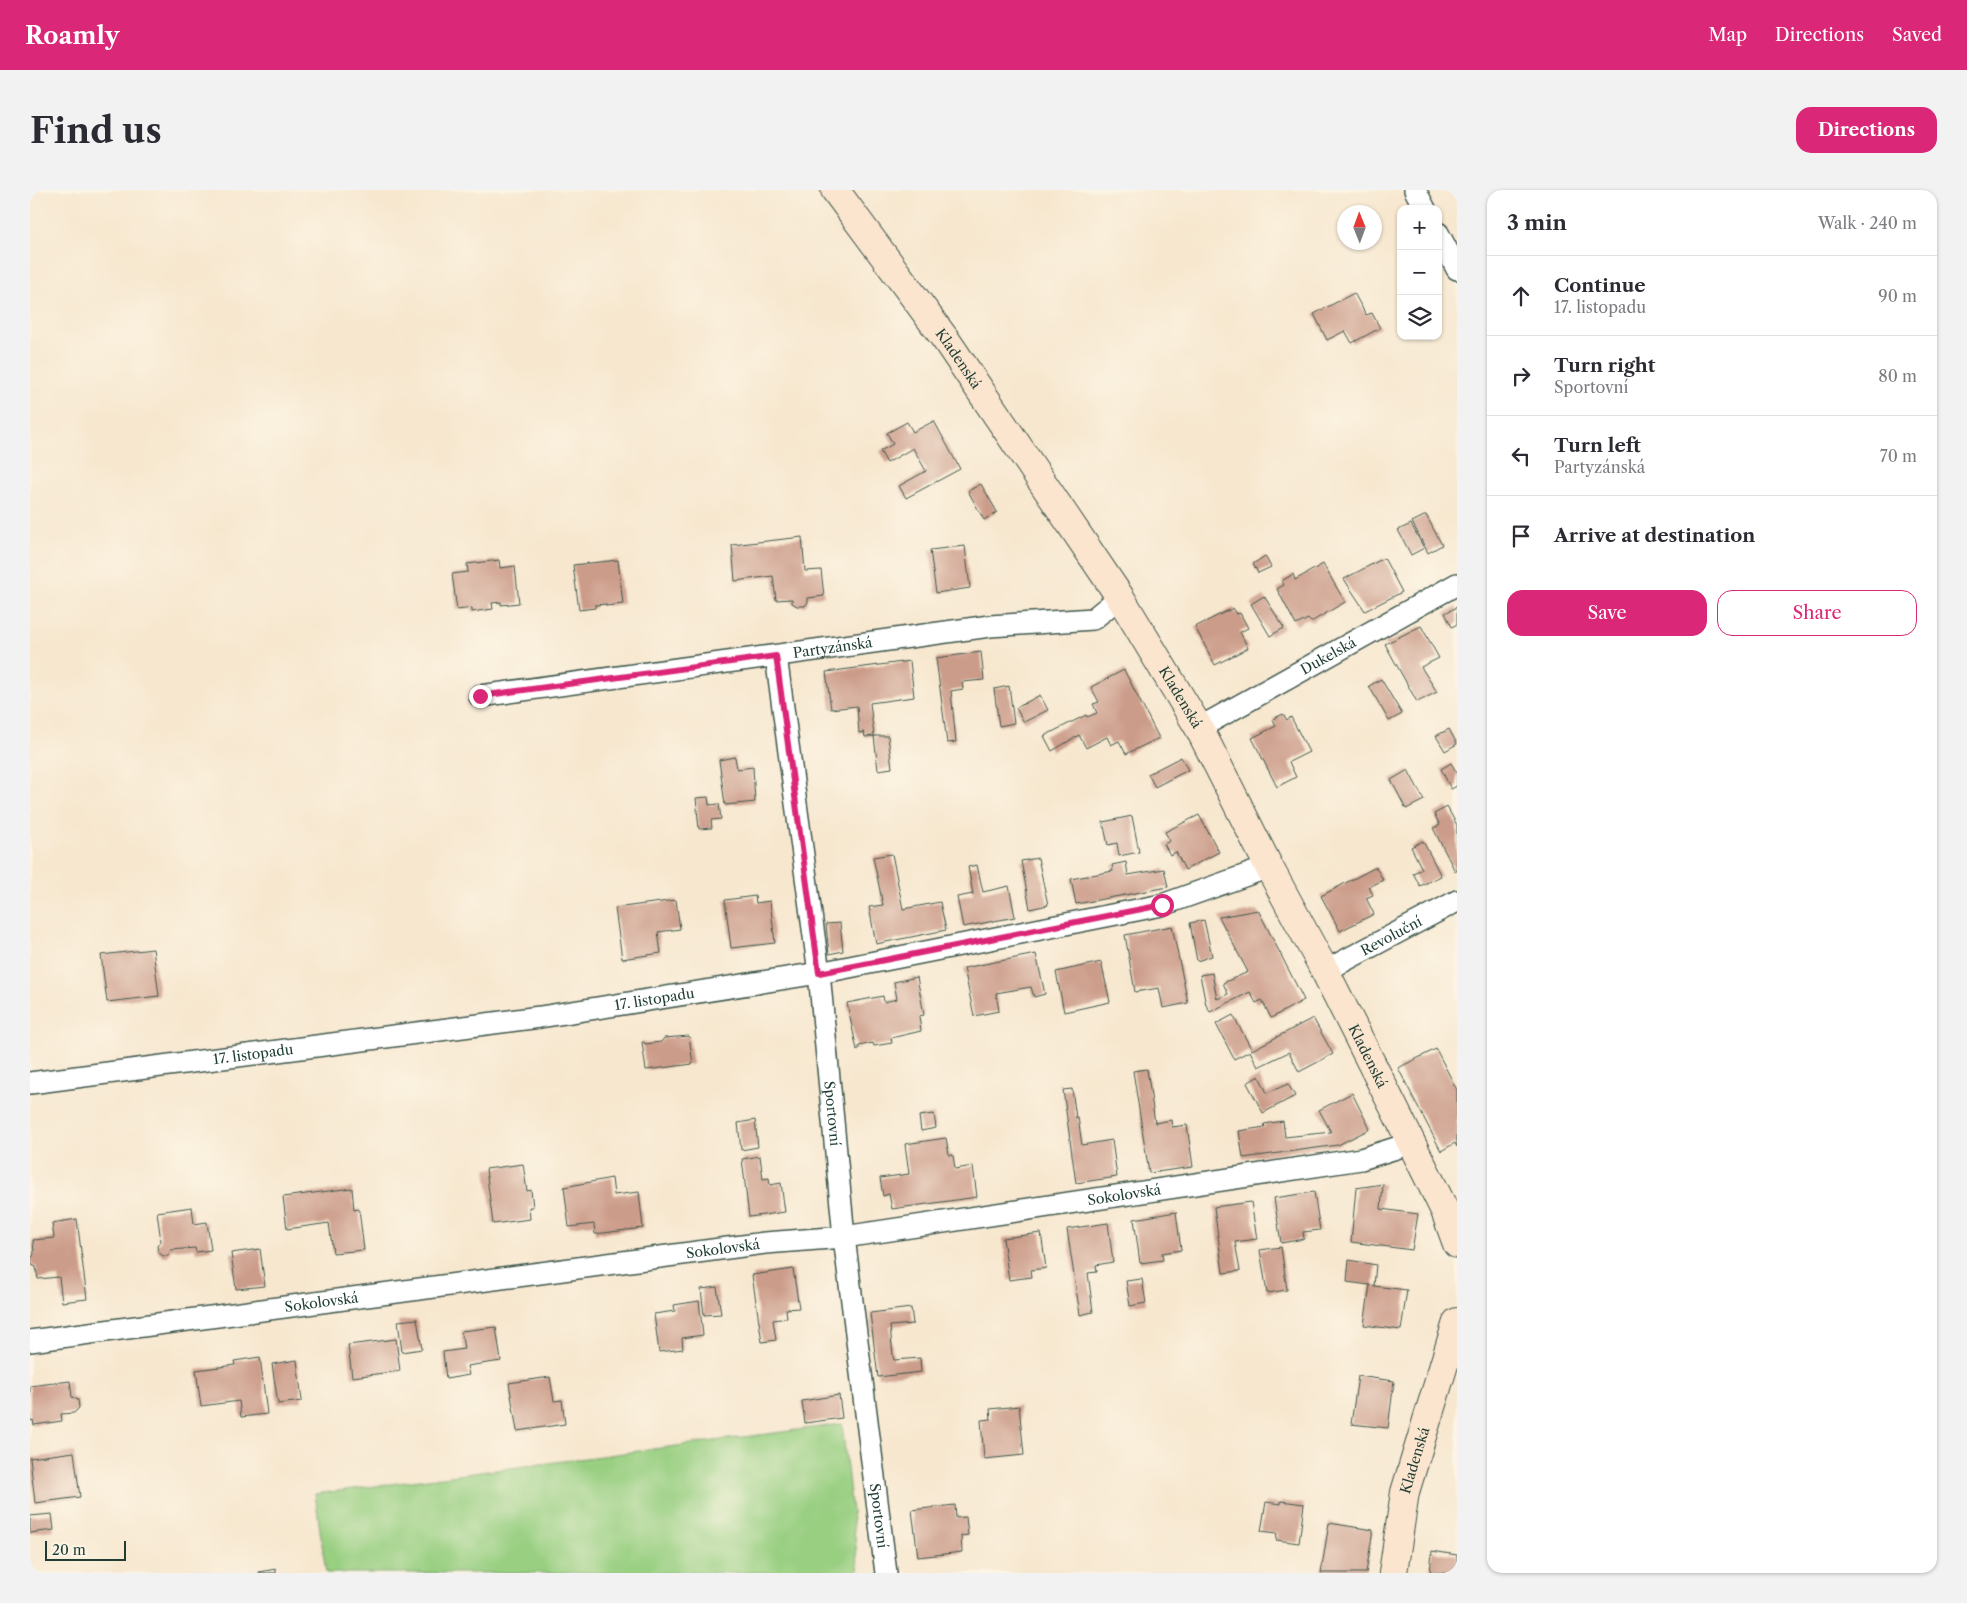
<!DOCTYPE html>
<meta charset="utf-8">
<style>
body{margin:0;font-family:"Libre Caslon Text",serif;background:#f2f2f3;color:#2b2b33}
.controls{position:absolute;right:15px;top:15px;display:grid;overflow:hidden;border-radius:10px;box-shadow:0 1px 4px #0004}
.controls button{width:45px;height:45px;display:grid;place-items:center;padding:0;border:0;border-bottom:1px solid #e1e1e2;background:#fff;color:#2b2b33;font:25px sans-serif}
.compass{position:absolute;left:1307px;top:15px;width:45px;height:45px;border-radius:50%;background:#fff;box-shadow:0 1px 4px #0004;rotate:359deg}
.scale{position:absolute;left:15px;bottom:12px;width:81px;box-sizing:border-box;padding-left:5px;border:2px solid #1f3d34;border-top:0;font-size:14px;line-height:18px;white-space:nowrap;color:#1f3d34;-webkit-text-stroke:4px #fcf5e5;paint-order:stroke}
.stop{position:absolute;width:15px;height:15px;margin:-11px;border:4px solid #db2777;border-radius:50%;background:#fff}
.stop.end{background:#db2777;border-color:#fff;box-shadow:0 1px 5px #0008}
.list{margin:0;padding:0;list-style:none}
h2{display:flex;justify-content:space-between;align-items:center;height:65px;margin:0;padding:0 20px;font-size:21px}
h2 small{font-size:16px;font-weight:400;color:#7c7c81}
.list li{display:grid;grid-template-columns:32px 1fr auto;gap:15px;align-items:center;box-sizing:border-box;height:80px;padding:0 20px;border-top:1px solid #e1e1e2}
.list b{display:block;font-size:19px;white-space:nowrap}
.list p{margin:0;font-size:16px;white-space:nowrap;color:#7c7c81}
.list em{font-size:16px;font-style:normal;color:#7c7c81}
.actions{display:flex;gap:10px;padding:15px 20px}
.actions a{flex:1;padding:11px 0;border:1px solid #db2777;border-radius:15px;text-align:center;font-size:18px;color:#db2777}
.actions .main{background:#db2777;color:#fff}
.icon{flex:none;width:28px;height:28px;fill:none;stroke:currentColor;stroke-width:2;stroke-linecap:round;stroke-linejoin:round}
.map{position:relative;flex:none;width:1427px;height:1383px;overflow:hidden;border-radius:15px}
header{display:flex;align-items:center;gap:30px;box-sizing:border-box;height:70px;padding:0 25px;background:#db2777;color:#fff}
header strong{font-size:24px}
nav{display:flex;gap:28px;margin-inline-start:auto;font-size:18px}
.intro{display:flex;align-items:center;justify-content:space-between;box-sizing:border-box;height:120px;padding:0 30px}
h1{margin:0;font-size:35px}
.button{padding:12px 22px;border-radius:15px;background:#db2777;color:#fff;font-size:18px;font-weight:700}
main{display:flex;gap:30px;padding:0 30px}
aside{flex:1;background:#fff;border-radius:15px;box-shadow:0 1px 4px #0004}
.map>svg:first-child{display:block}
.green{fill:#98cf81;stroke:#5c865a}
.building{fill:#cc9c8a}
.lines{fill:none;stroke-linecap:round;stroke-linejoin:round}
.street-casing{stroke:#3f564b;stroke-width:24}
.secondary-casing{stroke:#3f564b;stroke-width:30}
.street{stroke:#fff;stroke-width:21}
.secondary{stroke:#fbe5cf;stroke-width:28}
.route{stroke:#db2777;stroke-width:6}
.labels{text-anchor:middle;stroke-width:4;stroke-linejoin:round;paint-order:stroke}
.street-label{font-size:14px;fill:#1f3d34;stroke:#fcf5e5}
</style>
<header>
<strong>Roamly</strong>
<nav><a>Map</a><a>Directions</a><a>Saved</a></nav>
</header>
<div class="intro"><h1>Find us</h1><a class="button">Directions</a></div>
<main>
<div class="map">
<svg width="1427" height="1383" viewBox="0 0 1427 1383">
<rect width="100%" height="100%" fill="#fcf5e5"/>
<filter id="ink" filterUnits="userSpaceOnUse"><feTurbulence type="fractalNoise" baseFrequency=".02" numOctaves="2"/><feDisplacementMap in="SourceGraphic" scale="10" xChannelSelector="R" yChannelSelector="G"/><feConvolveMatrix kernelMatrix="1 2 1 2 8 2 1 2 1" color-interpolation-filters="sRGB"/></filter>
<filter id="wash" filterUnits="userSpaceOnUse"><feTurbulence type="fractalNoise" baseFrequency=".0096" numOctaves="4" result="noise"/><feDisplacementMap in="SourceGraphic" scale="20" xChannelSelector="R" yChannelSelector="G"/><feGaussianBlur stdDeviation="1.12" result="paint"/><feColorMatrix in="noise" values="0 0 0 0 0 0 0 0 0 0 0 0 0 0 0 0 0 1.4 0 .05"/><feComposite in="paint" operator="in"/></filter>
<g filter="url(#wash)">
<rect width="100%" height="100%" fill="#f7e7cf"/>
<polygon class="green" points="812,1234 829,1383 296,1383 285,1304"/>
<g id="blocks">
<g class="building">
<polygon points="1324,103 1336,125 1342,123 1350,138 1322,153 1315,141 1297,150 1284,124"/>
<polygon points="904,231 930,279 876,308 869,296 896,281 883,258 857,273 850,261 863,254 857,243 877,232 883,242"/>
<polygon points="951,294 967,322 954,330 938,301"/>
<polygon points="1396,325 1412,355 1398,363 1382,332"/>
<polygon points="1381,334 1394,358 1381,365 1368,340"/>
<polygon points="772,347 775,381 791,380 794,406 778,408 778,412 775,416 767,416 762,413 762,409 746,410 743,386 705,391 702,355"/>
<polygon points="935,356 940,398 906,403 900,360"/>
<polygon points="1235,366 1241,377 1228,383 1223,374"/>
<polygon points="1354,368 1372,402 1335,421 1314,389"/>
<polygon points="469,370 470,378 485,376 489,413 471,415 471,412 462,413 463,419 442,422 442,418 427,420 422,384 438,382 437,374"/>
<polygon points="588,370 593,414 576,416 576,414 565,415 565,418 549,420 543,375"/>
<polygon points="1293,374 1315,412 1281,432 1278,429 1266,435 1247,399 1254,395 1252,391 1263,384 1265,390"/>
<polygon points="1234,406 1254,438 1240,446 1221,414"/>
<polygon points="1427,417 1427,434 1422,437 1415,423"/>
<polygon points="1203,418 1207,424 1210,423 1218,438 1210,442 1218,458 1185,475 1165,437"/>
<polygon points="1391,436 1409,468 1391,477 1407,502 1387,512 1355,454"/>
<polygon points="951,462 954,490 932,492 933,499 921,501 926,552 917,553 906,468"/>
<polygon points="880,471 884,507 840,513 844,546 858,546 862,578 848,580 844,546 835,547 834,542 829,543 827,516 801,519 796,482"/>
<polygon points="1094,480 1129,548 1096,564 1089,551 1081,555 1077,547 1056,558 1049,545 1022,561 1014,546 1056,525 1057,527 1067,523 1063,514 1069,512 1061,497"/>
<polygon points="1351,489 1372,524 1359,531 1339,496"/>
<polygon points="979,496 984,533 969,536 964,499"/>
<polygon points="1010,505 1018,520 994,532 986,518"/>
<polygon points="1253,524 1257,530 1261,527 1279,562 1259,572 1266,587 1247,597 1222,548 1246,536 1243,529"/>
<polygon points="1419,539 1427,554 1415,561 1406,546"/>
<polygon points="705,567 707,579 723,577 725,612 695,615 689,570"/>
<polygon points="1151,567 1158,580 1125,597 1118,584"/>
<polygon points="1421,573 1427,583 1427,596 1421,599 1411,579"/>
<polygon points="1378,580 1394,610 1376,619 1361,590"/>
<polygon points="678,607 679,615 689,614 691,629 681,630 682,638 669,639 666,608"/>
<polygon points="1417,617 1427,635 1427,681 1425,681 1403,638 1410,635 1404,624"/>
<polygon points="1169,625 1189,662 1155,680 1146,662 1140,665 1134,654 1140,651 1135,642"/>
<polygon points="1102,626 1109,662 1089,666 1087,653 1078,655 1073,632"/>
<polygon points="1393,651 1411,686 1390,696 1383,683 1392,679 1381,657"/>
<polygon points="862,664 873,719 910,712 916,740 846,754 839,717 853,715 843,667"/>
<polygon points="1008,668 1018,715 1000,719 991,671"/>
<polygon points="1096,672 1098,685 1134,679 1138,697 1046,714 1041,689 1083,681 1082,675"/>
<polygon points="947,675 953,702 979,696 985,727 933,737 927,707 943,704 938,677"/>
<polygon points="1346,677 1353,690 1339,697 1343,705 1336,708 1344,724 1310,741 1291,706"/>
<polygon points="725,706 726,713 740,711 745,753 701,758 695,710"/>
<polygon points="646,710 650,739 628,742 631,763 592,769 585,718"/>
<polygon points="1228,720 1274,810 1241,828 1232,810 1226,813 1220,802 1180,822 1176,815 1170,785 1182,783 1187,809 1198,804 1193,793 1218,782 1189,727"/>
<polygon points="1174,730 1182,766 1167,771 1160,733"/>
<polygon points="810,733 813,761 799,764 796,734"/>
<polygon points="1142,736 1158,813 1133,818 1129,798 1105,802 1095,745"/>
<polygon points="123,759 129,806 77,812 71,765"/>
<polygon points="1006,764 1015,804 1004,807 1001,797 966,803 969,821 944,826 934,778"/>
<polygon points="1071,772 1080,812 1034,822 1026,782"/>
<polygon points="887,787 894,825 889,826 891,841 861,848 862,853 844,856 843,853 829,856 829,859 827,860 817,813 853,806 854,812 867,809 864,792"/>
<polygon points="1203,825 1222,860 1283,828 1303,864 1269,882 1259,862 1228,877 1220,861 1204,869 1186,834"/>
<polygon points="659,846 663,874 616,880 612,852 614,852 615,854 631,852 634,848"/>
<polygon points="1406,859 1427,900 1427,957 1425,953 1411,961 1368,878"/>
<polygon points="1117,879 1125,933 1141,930 1142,937 1157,935 1163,977 1119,983 1103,881"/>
<polygon points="1229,886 1237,903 1258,894 1265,906 1233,923 1217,893"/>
<polygon points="1042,899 1046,928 1048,927 1052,955 1082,950 1087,987 1046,993 1033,900"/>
<polygon points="1322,903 1340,939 1308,955 1213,968 1209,941 1235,937 1234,934 1253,931 1255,947 1301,942 1289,920"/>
<polygon points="904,924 906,938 891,941 889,926"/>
<polygon points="725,930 728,957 711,960 708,933"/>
<polygon points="916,948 919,965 923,965 925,979 943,976 947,1007 862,1019 859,1004 853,1006 850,988 879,984 875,954"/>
<polygon points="730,966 733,989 739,988 740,995 751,993 755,1022 719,1027 712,969"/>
<polygon points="493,974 497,1001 501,1000 503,1017 499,1017 500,1029 463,1034 456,979"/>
<polygon points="582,988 584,1005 609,1002 613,1038 565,1044 564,1034 539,1037 534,997"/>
<polygon points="1353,994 1351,1019 1388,1024 1382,1060 1321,1052 1326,998"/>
<polygon points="322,998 324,1020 329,1019 334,1060 303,1063 299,1033 257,1039 253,1007"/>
<polygon points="1284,1002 1290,1040 1273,1042 1274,1049 1251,1053 1244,1008"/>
<polygon points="1221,1012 1227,1049 1205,1052 1210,1081 1193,1083 1184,1017"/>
<polygon points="162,1017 164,1034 177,1032 181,1060 166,1062 165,1058 141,1060 138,1066 133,1066 128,1062 127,1056 131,1051 127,1022"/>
<polygon points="1146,1022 1151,1060 1132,1063 1133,1070 1110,1073 1104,1029"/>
<polygon points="47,1029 57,1109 32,1112 29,1087 8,1089 6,1077 2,1075 1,1069 4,1064 3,1050 24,1048 22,1033"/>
<polygon points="1078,1033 1083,1072 1066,1075 1067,1082 1058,1083 1063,1122 1050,1125 1037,1039"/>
<polygon points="1011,1043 1016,1078 1001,1080 1002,1087 979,1090 973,1048"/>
<polygon points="1251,1057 1257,1100 1237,1103 1230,1060"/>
<polygon points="230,1059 235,1096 206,1099 201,1063"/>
<polygon points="1319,1070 1346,1075 1344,1096 1377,1100 1371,1140 1334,1135 1340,1095 1317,1092"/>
<polygon points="763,1079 769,1118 756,1119 757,1128 743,1130 746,1150 732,1152 722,1085"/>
<polygon points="1112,1089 1116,1113 1100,1116 1096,1091"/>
<polygon points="687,1097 691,1124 674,1125 671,1099"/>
<polygon points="669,1111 673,1145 652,1148 653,1159 629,1162 624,1124 645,1121 644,1115"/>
<polygon points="881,1118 883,1134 860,1136 863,1166 864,1170 890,1168 891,1182 848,1187 840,1123"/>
<polygon points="387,1129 392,1159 372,1162 368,1131"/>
<polygon points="466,1137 471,1171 437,1176 439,1185 416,1189 413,1162 434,1159 431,1141"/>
<polygon points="366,1149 370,1181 322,1187 318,1155"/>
<polygon points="230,1167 237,1224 211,1227 209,1211 171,1216 166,1180 205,1175 204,1171"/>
<polygon points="267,1170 272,1211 248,1214 242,1174"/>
<polygon points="1328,1186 1364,1191 1358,1238 1321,1234"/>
<polygon points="520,1187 524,1211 532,1210 535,1234 487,1241 479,1193"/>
<polygon points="40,1191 42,1207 48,1210 49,1218 44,1223 31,1224 32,1231 4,1235 3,1230 0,1231 0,1196"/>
<polygon points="809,1205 812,1228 775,1233 772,1211"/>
<polygon points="989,1216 994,1265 954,1269 951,1230 961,1229 960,1219"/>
<polygon points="44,1262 50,1307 5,1313 0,1268"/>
<polygon points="1251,1311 1274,1314 1269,1353 1246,1350 1247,1343 1231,1341 1236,1312 1251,1314"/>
<polygon points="925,1315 926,1328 936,1327 938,1345 931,1346 932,1362 888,1367 882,1320"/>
<polygon points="22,1324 24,1340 0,1343 0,1326"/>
<polygon points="1299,1333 1343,1340 1336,1383 1291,1383"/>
<polygon points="1402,1361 1427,1365 1427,1383 1400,1383"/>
<polygon points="246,1379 246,1383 229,1383 229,1382"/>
</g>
</g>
</g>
<g filter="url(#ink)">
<use href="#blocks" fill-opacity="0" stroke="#3f564b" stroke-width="1"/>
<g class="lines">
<g class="street-casing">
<g id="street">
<polyline points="1385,0 1395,19"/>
<polyline points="1408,43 1427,79"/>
<path id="s1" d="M 746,466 L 789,783 L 814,1047 L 856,1383"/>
<path id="s2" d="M 450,506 L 960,436 L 1063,429 L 1090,407"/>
<path id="s3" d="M 1169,538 L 1427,394"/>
<path id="s4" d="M 1295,781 L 1427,711"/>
<path id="s5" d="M 0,893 L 510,827 L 789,783 L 1132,715 L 1239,677"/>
<path id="s6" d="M 0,1151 L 735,1053 L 814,1047 L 1331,969 L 1382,953"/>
</g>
</g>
<g class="secondary-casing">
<g id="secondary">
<path id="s7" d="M 805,0 L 916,150 L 1090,407 L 1169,538 L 1239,677 L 1295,781 L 1364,918 L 1415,1021 L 1427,1054"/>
<path id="s8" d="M 1363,1383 L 1375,1302 L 1427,1132"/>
</g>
</g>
<use href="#street" class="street"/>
<use href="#secondary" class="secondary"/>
</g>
</g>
<g class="lines" filter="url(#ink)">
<polyline class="route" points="450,506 746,466 789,783 1132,715"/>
</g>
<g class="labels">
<g class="street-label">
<text dy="5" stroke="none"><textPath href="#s7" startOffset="209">Kladenská</textPath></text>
<text dy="5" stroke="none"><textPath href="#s2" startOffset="356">Partyzánská</textPath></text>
<text dy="5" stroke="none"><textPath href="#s3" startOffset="148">Dukelská</textPath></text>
<text dy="5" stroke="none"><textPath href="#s7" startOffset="614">Kladenská</textPath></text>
<text dy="5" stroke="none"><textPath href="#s4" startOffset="75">Revoluční</textPath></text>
<text dy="5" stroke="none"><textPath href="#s5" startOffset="630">17. listopadu</textPath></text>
<text dy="5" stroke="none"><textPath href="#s5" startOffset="225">17. listopadu</textPath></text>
<text dy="5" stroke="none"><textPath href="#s7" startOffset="1019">Kladenská</textPath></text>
<text dy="5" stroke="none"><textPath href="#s1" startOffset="461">Sportovní</textPath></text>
<text dy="5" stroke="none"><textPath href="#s6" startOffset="1104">Sokolovská</textPath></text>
<text dy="5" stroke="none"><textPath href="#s6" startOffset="699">Sokolovská</textPath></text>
<text dy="5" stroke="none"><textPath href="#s6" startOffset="294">Sokolovská</textPath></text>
<text dy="5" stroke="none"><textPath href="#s8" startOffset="115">Kladenská</textPath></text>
<text dy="5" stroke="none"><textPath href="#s1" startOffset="866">Sportovní</textPath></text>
</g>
</g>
</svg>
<div class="controls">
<button>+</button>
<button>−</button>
<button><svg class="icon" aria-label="layers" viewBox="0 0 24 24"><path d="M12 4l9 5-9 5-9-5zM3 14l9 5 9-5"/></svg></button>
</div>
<svg class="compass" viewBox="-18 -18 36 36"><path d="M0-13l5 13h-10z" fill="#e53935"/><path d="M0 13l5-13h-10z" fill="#7c7c81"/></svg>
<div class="scale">20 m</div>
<div class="stop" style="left:1132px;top:715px"></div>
<div class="stop end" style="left:450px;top:506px"></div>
</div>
<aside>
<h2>3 min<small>Walk · 240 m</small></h2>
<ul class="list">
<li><svg class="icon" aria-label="ahead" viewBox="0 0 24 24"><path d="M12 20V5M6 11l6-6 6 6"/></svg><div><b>Continue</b><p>17. listopadu</p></div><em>90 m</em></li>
<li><svg class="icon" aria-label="right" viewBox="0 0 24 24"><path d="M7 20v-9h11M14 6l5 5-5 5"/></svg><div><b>Turn right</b><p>Sportovní</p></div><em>80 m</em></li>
<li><svg class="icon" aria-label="left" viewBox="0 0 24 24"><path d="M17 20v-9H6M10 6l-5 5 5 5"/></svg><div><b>Turn left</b><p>Partyzánská</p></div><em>70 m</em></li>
<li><svg class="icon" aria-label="arrive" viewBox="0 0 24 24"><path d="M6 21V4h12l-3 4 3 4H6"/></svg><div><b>Arrive at destination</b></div></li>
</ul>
<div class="actions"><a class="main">Save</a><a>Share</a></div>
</aside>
</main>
